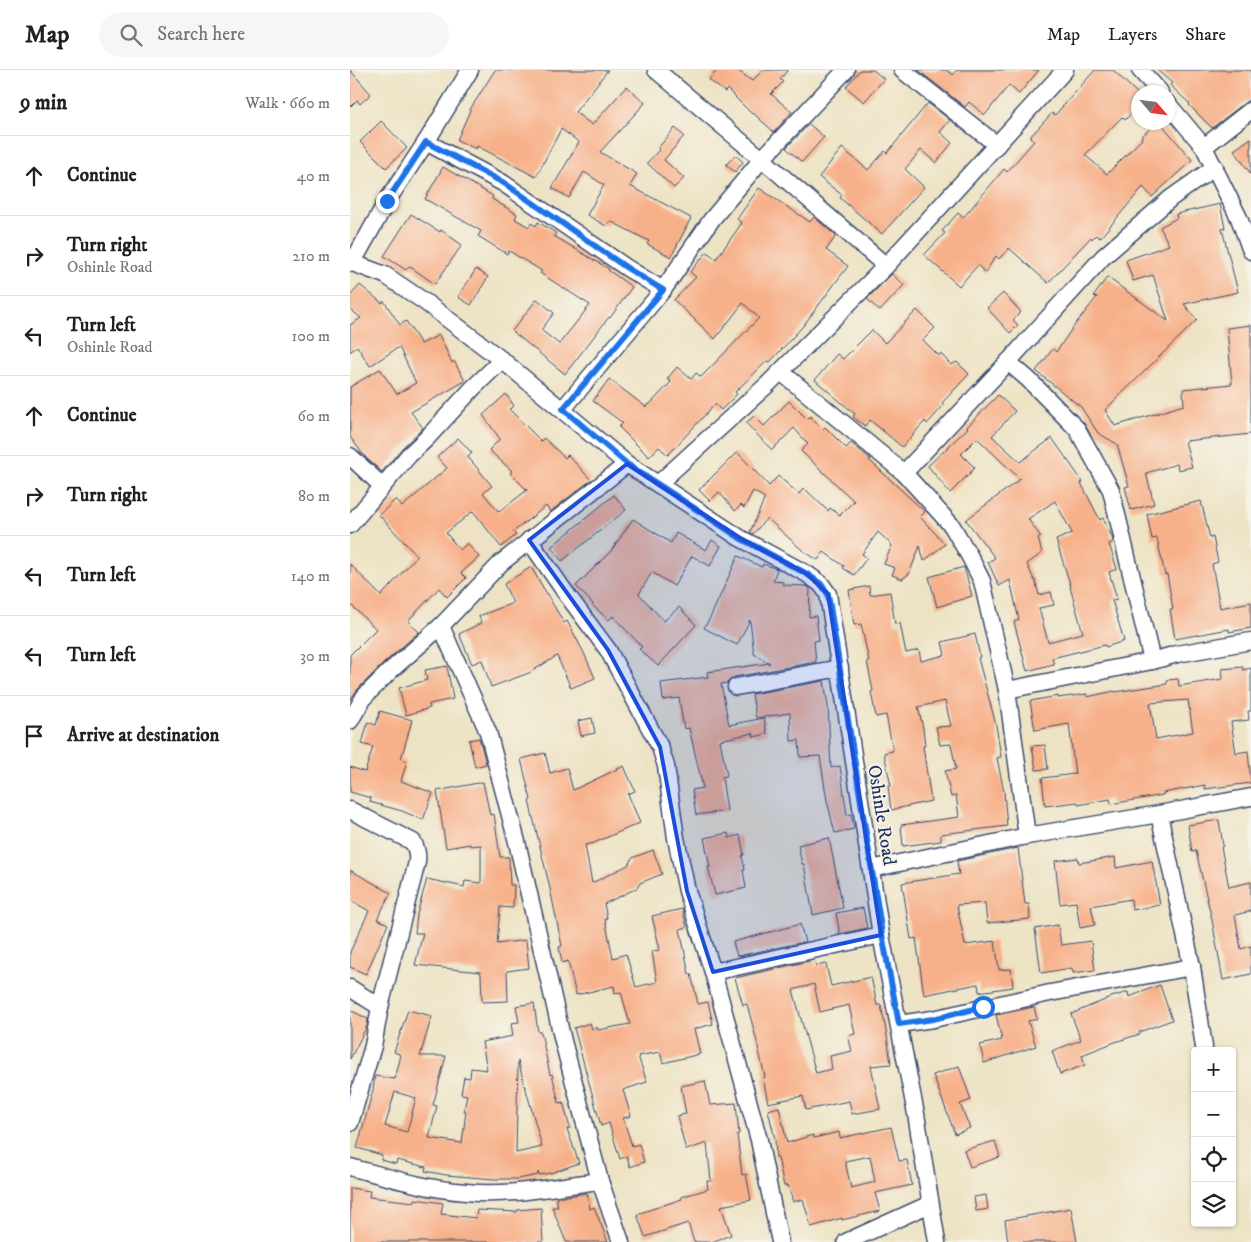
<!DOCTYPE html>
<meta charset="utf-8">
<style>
body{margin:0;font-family:"IM FELL DW Pica",serif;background:#f6f6f6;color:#202124}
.controls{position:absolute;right:15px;bottom:15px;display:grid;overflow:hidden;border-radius:5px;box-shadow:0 1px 4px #0004}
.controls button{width:45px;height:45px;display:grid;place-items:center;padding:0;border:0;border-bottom:1px solid #e0e0e0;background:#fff;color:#202124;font:25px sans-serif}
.compass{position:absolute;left:781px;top:15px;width:45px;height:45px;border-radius:50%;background:#fff;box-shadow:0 1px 4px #0004;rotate:118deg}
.stop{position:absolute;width:15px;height:15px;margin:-11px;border:4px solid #1a73e8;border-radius:50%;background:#fff}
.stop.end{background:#1a73e8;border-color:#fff;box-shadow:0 1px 5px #0008}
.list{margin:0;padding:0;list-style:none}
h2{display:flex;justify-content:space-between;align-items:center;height:65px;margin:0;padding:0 20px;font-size:21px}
h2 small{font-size:16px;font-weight:400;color:#757577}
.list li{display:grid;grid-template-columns:32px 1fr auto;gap:15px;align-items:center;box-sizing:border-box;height:80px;padding:0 20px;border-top:1px solid #e0e0e0}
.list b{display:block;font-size:19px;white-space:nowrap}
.list p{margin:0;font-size:16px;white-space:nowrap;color:#757577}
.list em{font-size:16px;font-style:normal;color:#757577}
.icon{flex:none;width:28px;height:28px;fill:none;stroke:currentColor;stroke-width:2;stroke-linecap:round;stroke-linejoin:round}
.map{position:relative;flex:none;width:901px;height:1172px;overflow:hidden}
header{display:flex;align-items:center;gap:30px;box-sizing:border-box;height:70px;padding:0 25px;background:#fff;border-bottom:1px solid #e0e0e0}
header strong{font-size:24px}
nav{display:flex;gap:28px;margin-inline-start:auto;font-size:18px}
.search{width:350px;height:45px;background:#f6f6f6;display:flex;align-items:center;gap:12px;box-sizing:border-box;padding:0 18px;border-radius:28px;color:#757577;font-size:19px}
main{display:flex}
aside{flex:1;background:#fff}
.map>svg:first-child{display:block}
.building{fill:#f7b18a;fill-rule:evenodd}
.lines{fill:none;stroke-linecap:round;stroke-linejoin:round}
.street-casing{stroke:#3a4a6d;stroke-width:19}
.street{stroke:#fff;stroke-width:16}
.route{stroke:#1a73e8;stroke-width:6}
.marked{fill:#1d4ed8;fill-opacity:0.2;stroke:#1d4ed8;stroke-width:4;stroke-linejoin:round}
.labels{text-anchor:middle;stroke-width:4;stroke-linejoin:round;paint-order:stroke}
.street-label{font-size:19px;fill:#1b2f5e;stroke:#f7f3e8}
</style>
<header>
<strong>Map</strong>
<div class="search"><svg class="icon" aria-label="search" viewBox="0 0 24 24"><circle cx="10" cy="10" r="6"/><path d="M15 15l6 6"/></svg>Search here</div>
<nav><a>Map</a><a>Layers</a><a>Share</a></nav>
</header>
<main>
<aside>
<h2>9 min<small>Walk · 660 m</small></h2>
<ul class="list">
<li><svg class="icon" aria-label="ahead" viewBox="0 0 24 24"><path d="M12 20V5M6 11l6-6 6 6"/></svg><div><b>Continue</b></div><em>40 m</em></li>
<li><svg class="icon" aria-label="right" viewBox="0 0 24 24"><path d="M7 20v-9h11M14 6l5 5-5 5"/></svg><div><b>Turn right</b><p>Oshinle Road</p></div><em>210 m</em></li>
<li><svg class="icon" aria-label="left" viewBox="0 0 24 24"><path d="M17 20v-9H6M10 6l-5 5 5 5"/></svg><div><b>Turn left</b><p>Oshinle Road</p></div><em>100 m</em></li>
<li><svg class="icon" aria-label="ahead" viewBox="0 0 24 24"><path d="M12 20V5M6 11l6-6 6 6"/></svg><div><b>Continue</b></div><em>60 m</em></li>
<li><svg class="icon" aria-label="right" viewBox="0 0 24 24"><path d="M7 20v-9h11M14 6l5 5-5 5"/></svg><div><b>Turn right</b></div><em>80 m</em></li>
<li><svg class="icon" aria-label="left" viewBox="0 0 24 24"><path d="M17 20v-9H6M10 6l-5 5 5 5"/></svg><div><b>Turn left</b></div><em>140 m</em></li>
<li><svg class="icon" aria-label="left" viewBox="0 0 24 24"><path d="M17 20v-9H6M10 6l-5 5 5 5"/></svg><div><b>Turn left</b></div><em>30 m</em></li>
<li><svg class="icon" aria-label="arrive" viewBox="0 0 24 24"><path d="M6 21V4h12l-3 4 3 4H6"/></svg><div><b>Arrive at destination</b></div></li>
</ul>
</aside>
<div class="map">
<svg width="901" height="1172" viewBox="0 0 901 1172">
<rect width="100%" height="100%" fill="#f7f3e8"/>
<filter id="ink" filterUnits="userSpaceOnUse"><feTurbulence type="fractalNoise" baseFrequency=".02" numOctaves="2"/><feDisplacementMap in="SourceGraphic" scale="10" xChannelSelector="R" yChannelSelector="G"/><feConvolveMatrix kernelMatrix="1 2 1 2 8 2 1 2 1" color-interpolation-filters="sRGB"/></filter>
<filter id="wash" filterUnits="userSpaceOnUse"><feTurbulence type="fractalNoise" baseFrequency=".0096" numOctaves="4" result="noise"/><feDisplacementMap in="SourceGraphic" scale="20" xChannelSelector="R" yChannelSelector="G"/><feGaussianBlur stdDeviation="1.12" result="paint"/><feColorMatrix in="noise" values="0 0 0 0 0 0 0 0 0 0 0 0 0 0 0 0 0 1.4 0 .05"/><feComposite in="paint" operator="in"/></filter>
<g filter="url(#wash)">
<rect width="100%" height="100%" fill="#ede3c4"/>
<g id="blocks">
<g class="building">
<polygon points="0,0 21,24 10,34 7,30 0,37"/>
<polygon points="145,0 258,0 225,42 242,55 277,16 295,33 250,82 287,104 280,116 341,148 321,187 297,174 299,171 260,151 256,156 237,145 254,115 234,102 219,128 202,118 229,72 211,59 186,107 127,76 126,79 107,70 121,38"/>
<polygon points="367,0 387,0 402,11 413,0 438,0 430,9 433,12 421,24 442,42 424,62 403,43 402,44 377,19 375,22 359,10"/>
<polygon points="510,0 523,0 534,9 514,32 496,17"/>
<polygon points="568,0 597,0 603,5 607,0 689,0 669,24 659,15 635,45 619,32 615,37"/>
<polygon points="745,0 763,0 788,24 788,36 775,50 772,47 735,85 757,104 792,69 791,67 807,52 810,52 842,90 802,127 793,117 750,168 746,165 742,169 741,167 698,213 659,178 649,189 646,186 635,203 628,195 609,216 574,185 595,163 592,161 608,143 613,148 654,99 657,102 684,71 680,67 702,43 705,45"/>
<polygon points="807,0 901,0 901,28 862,58 839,35 840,34 820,15 822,13"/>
<polygon points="578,33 600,50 590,62 602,73 586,93 571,80 555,99 574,117 532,164 490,128 492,125 469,107 492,78 518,100 535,81 537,83 547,71"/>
<polygon points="31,51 57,78 36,98 10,72"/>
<polygon points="459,54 474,67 452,92 436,78"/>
<polygon points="325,58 334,66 314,90 334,108 324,118 297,93 309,80 308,78"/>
<polygon points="901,68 901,104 884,80"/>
<polygon points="385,85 393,92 385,102 376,95"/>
<polygon points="93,97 143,126 142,129 167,144 165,149 179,157 181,153 186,156 188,152 206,163 204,166 259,199 258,200 282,217 260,248 259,247 215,304 162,261 187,229 204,243 191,260 209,274 240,235 190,203 192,201 159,181 157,184 128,166 131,161 75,129"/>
<polygon points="409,118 460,152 464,147 486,166 476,180 498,196 453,256 420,292 417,291 385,322 387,324 371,340 365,334 318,385 309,377 299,387 269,357 273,353 243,331 259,309 296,337 298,334 299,335 321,312 317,309 327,297 341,309 346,303 351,307 409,248 393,233 365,269 324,230 346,207 340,202 357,182 366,189 392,153 387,149"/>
<polygon points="870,134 875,158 872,159 888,222 834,234 847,250 755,340 765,356 834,335 833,319 882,314 877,258 901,255 901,364 835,371 842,397 828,400 827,394 796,403 804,434 781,440 775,417 779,416 767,374 748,363 731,337 686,301 703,279 706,282 724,256 747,227 744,226 757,207 818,251 803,205 783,211 776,190 819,175 810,157 827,148 826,144"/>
<polygon points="61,144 90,162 91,160 112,175 85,214 59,196 56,200 34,186"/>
<polygon points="126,199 138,207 121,235 108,227"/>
<polygon points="542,204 554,215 530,241 517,229"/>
<polygon points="10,215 32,233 34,231 50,255 56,251 71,274 89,265 102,293 104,291 115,311 61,342 73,358 51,379 32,402 16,388 0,367 0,317 30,299 47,324 66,313 49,277 20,296 7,276 0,282 0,255 11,248 0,239 0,226"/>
<polygon points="653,223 671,242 663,250 668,255 660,263 637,238"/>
<polygon points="567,240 585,258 573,270 588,285 591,284 601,295 607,292 619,304 592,333 594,335 577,354 575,351 552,377 520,350 515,356 503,347 505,344 465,310 487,284 493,289 522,260 535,273"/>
<polygon points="156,324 164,336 159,339 191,371 194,368 215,388 218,385 241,410 200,442 196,436 163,462 166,465 151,477 123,441 96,463 110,480 117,473 129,487 111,503 116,508 97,527 89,518 58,551 69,562 34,593 7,620 0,630 0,585 26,559 0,534 0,494 31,526 67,486 29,445 46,429 52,437 97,398 87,387 108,368 122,383 118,387 142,416 133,423 149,442 177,420 160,403 162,401 139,380 150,369 133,345"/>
<path d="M 648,325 L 665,341 L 642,366 L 670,392 L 702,368 L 733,412 L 731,413 L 750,450 L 753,448 L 762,467 L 763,472 L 759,474 L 767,499 L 759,502 L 767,529 L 762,530 L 774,571 L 756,577 L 755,575 L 702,588 L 704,594 L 677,601 L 664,552 L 669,550 L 660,510 L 649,516 L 638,492 L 645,488 L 616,450 L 670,409 L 627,368 L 611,384 L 625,398 L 600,423 L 578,396 L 618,358 L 617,357 ZM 705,431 L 722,463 L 706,470 L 721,517 L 720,517 L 733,563 L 698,572 L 689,538 L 704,535 L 701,522 L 689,525 L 685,510 L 684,510 L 677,494 L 692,483 L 688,468 L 691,467 L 678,449 Z"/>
<polygon points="439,331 457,349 460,346 473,359 475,357 496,378 501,373 521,389 519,390 575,442 570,447 595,474 574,491 570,476 559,504 552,509 542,505 545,498 534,494 542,475 528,462 512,484 517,488 504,505 493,498 494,496 474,482 468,490 452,480 417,448 403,464 400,462 415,428 403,421 394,438 391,435 385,441 369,422 360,431 349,420 387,382 419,416 428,406 449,424 454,418 478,441 480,438 490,445 504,431 451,381 458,374 444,358 422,380 396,353 404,346 414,356"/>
<polygon points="264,425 276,440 212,491 201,477"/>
<polygon points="851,431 860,468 863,467 868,492 862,494 870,538 901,532 901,558 879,562 879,559 825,569 820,539 823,539 817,504 815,505 807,468 802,469 797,444"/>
<polygon points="283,449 321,473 326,463 356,480 362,470 371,476 360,496 342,486 324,516 302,502 289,524 314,551 329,537 346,555 308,596 289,579 292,577 263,546 259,550 242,535 243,534 226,516 261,481"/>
<polygon points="388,486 412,497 413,494 427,499 423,511 433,512 433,515 456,516 460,518 459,547 466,546 469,570 464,571 466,592 384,607 377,613 371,614 379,655 414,648 417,664 404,667 403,663 370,670 377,706 372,707 377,741 346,745 342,720 353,718 339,658 334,659 329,628 313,630 311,613 358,607 357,602 420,593 404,584 400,550 387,575 354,558 361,546"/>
<polygon points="181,497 214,553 217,551 233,581 245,608 221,618 207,586 179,603 141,617 132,590 122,594 109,564 131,553 129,546 163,533 154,514"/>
<polygon points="614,497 622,526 587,537 579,507"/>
<polygon points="519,516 520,525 540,522 545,554 550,553 556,583 569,580 571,591 595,585 592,572 625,564 630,587 628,588 646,655 651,687 647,688 654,722 657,756 591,764 591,771 553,776 551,755 609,747 606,725 601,727 595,701 606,699 601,674 590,675 586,657 601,656 595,631 568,637 573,658 575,676 573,676 581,731 541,740 538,716 541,716 534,683 543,681 536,645 526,647 521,622 523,621 517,591 519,591 511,554 504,555 499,520"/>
<polygon points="97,596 103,629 79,634 80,638 56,645 49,618 77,610 75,600"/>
<path d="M 893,597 L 893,600 L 901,598 L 901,641 L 898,641 L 899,650 L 881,652 L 886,683 L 898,681 L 901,713 L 855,719 L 855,715 L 813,723 L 813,725 L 761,734 L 760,729 L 728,735 L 728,732 L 695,736 L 692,708 L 725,704 L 719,654 L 685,660 L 680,631 L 708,626 L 708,628 L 737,624 L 737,627 L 764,621 L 765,622 L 817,614 L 817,610 L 828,609 L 829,616 L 873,609 L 872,599 ZM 838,630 L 843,662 L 806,669 L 800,633 Z"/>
<polygon points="474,611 478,636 481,698 490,696 497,745 501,744 504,759 485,763 477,731 470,686 450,687 449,670 441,671 440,643 406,648 402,624"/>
<polygon points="30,641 62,650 51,689 57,691 51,711 83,723 73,750 52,741 20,732 21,728 0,722 0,697 15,702 23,677 12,674 18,652 26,655"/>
<polygon points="242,648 245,663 231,666 228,651"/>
<polygon points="129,668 136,694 125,697 119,670"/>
<polygon points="695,675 698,699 686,700 682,676"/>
<polygon points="195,683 200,703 217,698 223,720 274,696 285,721 278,724 290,753 244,773 235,775 242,813 278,795 282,788 303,780 312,804 290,813 287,818 254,834 257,848 255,849 263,888 276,884 286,917 307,912 302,881 310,880 302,846 332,839 337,857 330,859 339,904 341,904 348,934 358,932 363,954 344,959 350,984 313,993 310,982 288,986 297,1012 273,1020 281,1046 273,1048 282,1076 289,1074 294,1092 280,1097 277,1086 270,1089 259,1053 251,1056 224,958 240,953 242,959 247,957 248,960 280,954 271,922 265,923 264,916 226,925 218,891 212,893 209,877 212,876 199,814 179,731 181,730 171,689"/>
<polygon points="133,712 140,745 144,744 150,787 159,787 160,815 164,815 163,838 150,837 147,874 176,870 179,898 157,901 158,931 132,932 131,904 130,902 65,895 73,863 65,863 67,844 77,809 114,817 115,811 131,813 131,775 120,776 120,774 96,778 87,721"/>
<polygon points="869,750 873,776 871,777 879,817 901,812 901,841 885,845 891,879 901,876 901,904 873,910 862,850 846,781 842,782 838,755"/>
<polygon points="378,763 379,768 390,765 394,785 392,786 395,800 393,800 396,818 365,825 358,797 360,797 354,768"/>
<polygon points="479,768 493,838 463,845 454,794 452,794 448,775"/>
<polygon points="668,778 675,834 679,834 680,849 637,853 635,833 607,835 615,875 645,871 649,900 661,899 663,917 629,922 628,914 574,925 566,868 561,869 552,813 609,804 607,791"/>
<polygon points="765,787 766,798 802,791 810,835 782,840 781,829 741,836 745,855 730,858 726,832 710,834 705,791 728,788 729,793"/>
<polygon points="0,800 41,823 27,849 38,854 16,904 0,897 0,882 19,841 0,830"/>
<polygon points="513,838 517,858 490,864 486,843"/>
<polygon points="450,854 455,872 387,886 383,872"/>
<polygon points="708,855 711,875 741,871 745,900 723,903 722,898 691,903 685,859"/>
<path d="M 464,890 L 466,896 L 476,894 L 481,916 L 521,907 L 527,935 L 531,935 L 537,966 L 541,994 L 521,996 L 530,1039 L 502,1044 L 499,1031 L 456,1040 L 453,1026 L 418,1033 L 413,1008 L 415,1007 L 406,968 L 397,934 L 393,935 L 385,908 ZM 464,914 L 470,942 L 499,935 L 505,964 L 498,966 L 502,981 L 480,986 L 482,999 L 466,1003 L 443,920 Z"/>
<polygon points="810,915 822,950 789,962 790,964 765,972 732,985 735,995 710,1004 702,981 731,970 721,944 755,930 755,929 778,922 779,927"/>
<path d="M 184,933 L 188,962 L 191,962 L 200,1005 L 202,1004 L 209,1033 L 213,1032 L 220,1058 L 217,1059 L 229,1093 L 201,1103 L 189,1105 L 188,1102 L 188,1105 L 168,1109 L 144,1109 L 96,1105 L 75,1101 L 76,1097 L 47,1090 L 46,1094 L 31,1090 L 32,1085 L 7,1078 L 23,1020 L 25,1006 L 45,1009 L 51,985 L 44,982 L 58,940 L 82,946 L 70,986 L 96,986 L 83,1035 L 87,1036 L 79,1068 L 112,1073 L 116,1041 L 114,1041 L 117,1025 L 111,1024 L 114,1007 L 120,1008 L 121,998 L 137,1000 L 132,972 L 163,966 L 161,953 L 169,952 L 166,936 ZM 168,991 L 192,1077 L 166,1083 ZM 45,1022 L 66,1028 L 57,1062 L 35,1056 Z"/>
<polygon points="684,937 687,949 678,951 686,976 634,993 630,975 652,970 646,945"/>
<polygon points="0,940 18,949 17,956 0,989"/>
<polygon points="609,996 621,1030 610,1034 620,1058 605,1064 583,1005"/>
<polygon points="355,1011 360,1035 386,1033 389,1064 387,1064 392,1105 396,1104 401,1130 371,1136 381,1165 361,1172 344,1172 338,1153 295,1167 287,1144 332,1129 331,1127 358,1119 357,1111 361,1111 357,1073 336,1080 327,1046 336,1044 331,1016"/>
<path d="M 429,1037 L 437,1073 L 463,1065 L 464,1068 L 489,1062 L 490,1068 L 541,1057 L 549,1091 L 557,1090 L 562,1115 L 525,1123 L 530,1141 L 492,1150 L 492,1148 L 461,1157 L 453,1129 L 443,1132 L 438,1115 L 434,1116 L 428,1088 L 426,1088 L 425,1069 L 418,1040 ZM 520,1086 L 525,1112 L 501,1118 L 495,1091 Z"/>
<polygon points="645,1071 650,1087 620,1097 614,1080"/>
<polygon points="0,1118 20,1121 19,1127 65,1132 65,1129 93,1133 91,1144 126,1148 127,1140 167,1142 167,1140 191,1138 193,1172 0,1172"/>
<polygon points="237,1123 240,1139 244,1137 258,1172 216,1172 202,1137 208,1137 206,1128"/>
<polygon points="636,1125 638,1139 626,1141 624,1127"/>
<polygon points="721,1138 727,1172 658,1172 655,1150"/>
</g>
</g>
</g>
<g filter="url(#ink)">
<use href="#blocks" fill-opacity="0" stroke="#3a4a6d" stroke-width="1"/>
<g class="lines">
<g class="street-casing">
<g id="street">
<polyline points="496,0 412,89 536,196"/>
<polyline points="552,0 647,75"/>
<polyline points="790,0 810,22"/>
<polyline points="818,34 854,77"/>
<polyline points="901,40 854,77 889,148 901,181"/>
<polyline points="76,72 153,113 277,198 313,220"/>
<polyline points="0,192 35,205 75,232 152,290 277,394 390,468 457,504 471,514 478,524 531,865 566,1044 587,1172"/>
<polyline points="3,192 37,131 76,72 120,0"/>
<polyline points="658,292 753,187 821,128 865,97"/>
<polyline points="431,302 554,403 602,456 620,487 632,511 657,620 677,766"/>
<polyline points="213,339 313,220 362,149 412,89 306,0"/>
<polyline points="0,386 32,416"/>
<polyline points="554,403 658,292 678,309 727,359 761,420 802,591"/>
<polyline points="308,414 417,315 536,196 715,0"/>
<polyline points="0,455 59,385 76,369 123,318 152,290"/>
<polyline points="179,470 215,522 258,580 310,677 316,696 326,768 337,821 363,902 409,1070 430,1172"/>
<polyline points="386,617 490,598"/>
<polyline points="657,620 802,591 827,584 901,571"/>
<polyline points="0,651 14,627 41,600 91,556"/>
<path d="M 0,740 L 63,772 C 67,779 68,784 67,792 L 30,937 L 23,976 L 0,1053"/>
<polyline points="521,799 677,766 809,744 901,727"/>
<polyline points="842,897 854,977"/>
<polyline points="363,902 531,865"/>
<polyline points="0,918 30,937"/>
<polyline points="549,954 583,949 700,923 842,897 809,744"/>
<path d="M 0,1097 C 38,1107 76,1119 116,1122 C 160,1127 206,1116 250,1111"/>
<polyline points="271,1172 250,1111 213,971 167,772 138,662 91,556 151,493 277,394"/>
<polyline points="496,1172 580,1134"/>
</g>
</g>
<use href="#street" class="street"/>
</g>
</g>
<g class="lines" filter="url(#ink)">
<polyline class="route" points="37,131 76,72 154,113 277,198 313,220 213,339 277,394 390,468 457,504 471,514 478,524 532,864 549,954 583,949 633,937"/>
</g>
<path class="marked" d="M 277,394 L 390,468 L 457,504 L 478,524 L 531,865 L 363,902 L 337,821 L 310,677 L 258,580 L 179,470 Z"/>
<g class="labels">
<g class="street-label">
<text transform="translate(533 745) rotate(81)" y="7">Oshinle Road</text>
</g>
</g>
</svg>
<div class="controls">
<button>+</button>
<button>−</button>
<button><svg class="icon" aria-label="locate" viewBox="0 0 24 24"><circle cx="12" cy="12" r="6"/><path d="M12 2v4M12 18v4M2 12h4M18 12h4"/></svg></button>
<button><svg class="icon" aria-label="layers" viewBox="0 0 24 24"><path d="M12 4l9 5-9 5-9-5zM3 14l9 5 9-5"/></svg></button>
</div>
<svg class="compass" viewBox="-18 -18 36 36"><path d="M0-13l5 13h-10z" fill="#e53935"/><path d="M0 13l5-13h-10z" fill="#757577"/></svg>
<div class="stop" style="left:633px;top:937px"></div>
<div class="stop end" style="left:37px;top:131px"></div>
</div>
</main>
